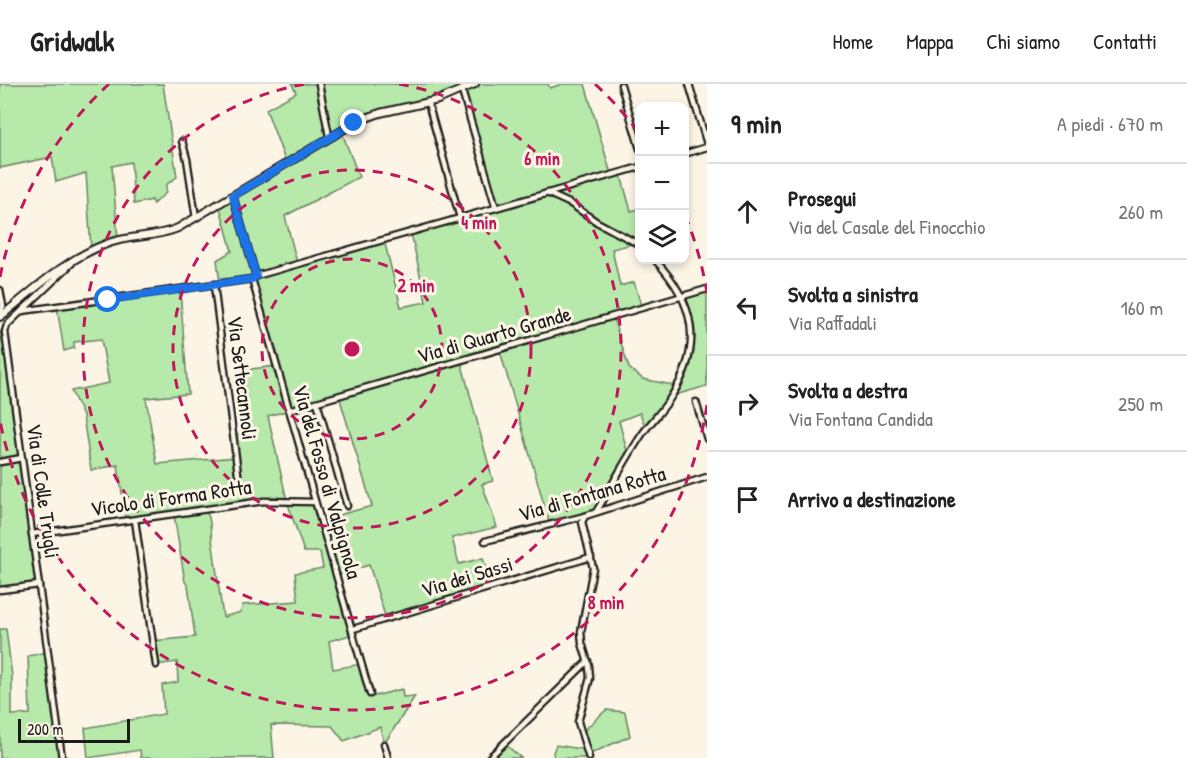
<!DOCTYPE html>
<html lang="it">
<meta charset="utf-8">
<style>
body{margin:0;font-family:"Patrick Hand",sans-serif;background:#f2f2f2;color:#222}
.controls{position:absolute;right:18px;top:18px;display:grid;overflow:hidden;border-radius:12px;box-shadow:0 3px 9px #0003}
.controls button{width:54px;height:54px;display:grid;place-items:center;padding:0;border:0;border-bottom:2px solid #e0e0e0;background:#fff;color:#222;font:30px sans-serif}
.scale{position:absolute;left:18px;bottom:15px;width:112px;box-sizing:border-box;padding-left:6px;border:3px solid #1c1c1c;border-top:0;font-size:16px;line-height:21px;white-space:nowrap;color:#1c1c1c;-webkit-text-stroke:4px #fcf5e5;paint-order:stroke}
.stop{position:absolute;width:18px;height:18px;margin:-14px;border:4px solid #1a73e8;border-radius:50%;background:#fff}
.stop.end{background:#1a73e8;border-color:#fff;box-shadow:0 2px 6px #0008}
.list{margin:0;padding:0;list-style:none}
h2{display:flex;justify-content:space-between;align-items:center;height:78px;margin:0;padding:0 24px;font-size:26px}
h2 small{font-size:20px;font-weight:400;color:#767676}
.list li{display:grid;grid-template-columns:39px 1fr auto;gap:18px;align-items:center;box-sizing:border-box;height:96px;padding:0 24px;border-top:2px solid #e0e0e0}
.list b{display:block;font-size:22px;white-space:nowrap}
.list p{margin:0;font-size:20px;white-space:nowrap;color:#767676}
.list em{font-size:20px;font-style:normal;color:#767676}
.icon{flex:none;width:33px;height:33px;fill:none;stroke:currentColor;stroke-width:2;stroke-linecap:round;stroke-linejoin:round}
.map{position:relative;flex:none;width:707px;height:674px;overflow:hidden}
header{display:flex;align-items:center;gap:36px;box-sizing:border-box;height:84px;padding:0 30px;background:#fff;border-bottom:2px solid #e0e0e0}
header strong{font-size:28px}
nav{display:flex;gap:33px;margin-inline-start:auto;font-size:21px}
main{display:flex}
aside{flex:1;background:#fff}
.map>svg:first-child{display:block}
.green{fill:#b6e9aa;stroke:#698263;stroke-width:1.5;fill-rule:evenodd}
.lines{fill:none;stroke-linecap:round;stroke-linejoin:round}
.minor-casing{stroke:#1c1c1c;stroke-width:9}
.major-casing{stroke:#1c1c1c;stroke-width:10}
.minor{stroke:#fcf5e5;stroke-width:4.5}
.major{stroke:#fcf5e5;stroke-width:6}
.route{stroke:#1a73e8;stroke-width:8}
.ring{fill:none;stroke:#c2185b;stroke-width:3;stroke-dasharray:10 8}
.labels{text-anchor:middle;stroke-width:6;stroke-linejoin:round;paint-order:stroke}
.street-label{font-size:21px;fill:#1c1c1c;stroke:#fcf5e5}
.centre{fill:#c2185b;stroke:#fcf5e5;stroke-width:3}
.ring-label{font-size:18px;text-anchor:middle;font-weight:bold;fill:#c2185b;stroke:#fcf5e5;stroke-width:6;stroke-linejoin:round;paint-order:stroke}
</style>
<header>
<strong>Gridwalk</strong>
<nav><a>Home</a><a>Mappa</a><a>Chi siamo</a><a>Contatti</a></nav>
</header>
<main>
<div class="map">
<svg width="707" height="674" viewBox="0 0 707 674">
<rect width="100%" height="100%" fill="#fcf5e5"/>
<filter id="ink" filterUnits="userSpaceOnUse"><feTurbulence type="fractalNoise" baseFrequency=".0167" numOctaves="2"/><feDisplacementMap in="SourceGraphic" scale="12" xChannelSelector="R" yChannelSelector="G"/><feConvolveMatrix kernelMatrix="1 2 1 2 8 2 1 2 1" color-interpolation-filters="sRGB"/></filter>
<g filter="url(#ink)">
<g class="green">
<polygon points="0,0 163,0 177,93 166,101 166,109 153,120 152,116 134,120 131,78 112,82 118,156 91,166 86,89 56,98 52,73 0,84"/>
<path d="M 292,0 L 548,0 L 550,4 L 562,0 L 585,0 L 611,90 L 620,88 L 631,127 L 639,125 L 639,153 L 636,159 L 612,165 L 620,202 L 634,198 L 642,224 L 613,234 L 629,284 L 643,295 L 677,302 L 646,345 L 640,329 L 619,337 L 629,374 L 596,428 L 585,432 L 549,438 L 500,267 L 461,277 L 493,397 L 482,400 L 497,443 L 452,454 L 459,480 L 483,474 L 492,503 L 386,535 L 369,481 L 337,491 L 354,550 L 329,557 L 333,585 L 362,580 L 371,613 L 402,605 L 403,613 L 415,612 L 384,660 L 380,643 L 344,657 L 332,642 L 271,641 L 274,674 L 141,674 L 140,666 L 88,674 L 85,644 L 164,630 L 162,601 L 178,598 L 177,578 L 156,581 L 152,557 L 195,553 L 188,501 L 185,498 L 174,431 L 126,437 L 118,381 L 91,386 L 83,332 L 71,307 L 109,299 L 101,255 L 74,258 L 74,264 L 64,267 L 57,223 L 180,206 L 188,310 L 146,314 L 157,380 L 236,373 L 233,351 L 251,347 L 243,286 L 276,282 L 252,196 L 220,200 L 217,176 L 232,167 L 219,120 L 286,79 L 266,25 L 296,9 ZM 462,7 L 496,124 L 411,149 L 426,218 L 401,223 L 384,156 L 297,179 L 285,132 L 359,93 L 341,46 L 390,27 ZM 339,312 L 372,422 L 320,436 L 315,418 L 287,417 L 268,332 ZM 287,417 L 304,468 L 320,468 L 323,484 L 295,489 L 298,517 L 242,521 L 241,528 L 223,533 L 209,433 L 205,426 Z"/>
<path d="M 707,207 L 707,302 L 675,311 C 687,288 699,263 693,237 C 691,229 687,222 686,214 Z"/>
<polygon points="5,245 39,501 0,506 0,248"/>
<polygon points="0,545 6,545 12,592 12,631 30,630 28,572 47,568 62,674 0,674"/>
<polygon points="606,626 625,628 630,652 588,671 589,674 554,674 553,668 556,661 581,665 585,661 581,649"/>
<polygon points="504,659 521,674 489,674"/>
</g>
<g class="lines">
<g class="minor-casing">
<g id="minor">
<polyline points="319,0 329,52"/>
<polyline points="689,0 707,60"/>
<polyline points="621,1 640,65"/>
<polyline points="462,7 496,124"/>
<polyline points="428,19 460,134"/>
<polyline points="182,57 187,75 196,134"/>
<polyline points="684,70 707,63"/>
<polyline points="547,109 571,120 597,138 640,161"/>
<polyline points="233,112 256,192"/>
<polyline points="252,195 370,610"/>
<polyline points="214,201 238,390"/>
<polyline points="0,206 3,222 0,230"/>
<polyline points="22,227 252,195 256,192 640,83"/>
<polyline points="317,318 347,422"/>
<polyline points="696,318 707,355"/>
<polyline points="289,326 707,205"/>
<polyline points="0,378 22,374"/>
<path d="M 596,428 C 612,402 626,374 643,349 C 652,337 663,326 671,313 C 704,262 695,218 655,176"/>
<polyline points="585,432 582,438 593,484 581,548 582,559 589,582 590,594 578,638 589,674"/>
<polyline points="135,436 156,581"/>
<polyline points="32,450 264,417 315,418"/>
<polyline points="485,457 585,432 707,393"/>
<polyline points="0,506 39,501"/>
<polyline points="353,545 591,473"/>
<polyline points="384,660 388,674"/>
<polyline points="62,674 5,248 7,241 72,179"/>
<polyline points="489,674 588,577"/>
</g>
</g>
<g class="major-casing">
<path id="major" d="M 0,233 C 34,206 64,176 106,160 C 129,151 155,154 178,144 L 358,37 L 380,29 L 438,16 L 475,0"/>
</g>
<use href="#minor" class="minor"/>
<use href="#major" class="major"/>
</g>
</g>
<g class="lines" filter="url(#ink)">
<polyline class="route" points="108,216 252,195 256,192 233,112 354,39"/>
</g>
<g class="ring">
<circle cx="352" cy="265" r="90"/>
<circle cx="352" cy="265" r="179"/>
<path d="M399 0A269 269 0 1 1 305 0"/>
<path d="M707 321A359 359 0 0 1 0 337M0 193A359 359 0 0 1 109 0M595 0A359 359 0 0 1 639 49M685 131A359 359 0 0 1 707 209"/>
</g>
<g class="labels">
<g class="street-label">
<text transform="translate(494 251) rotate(-16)" y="7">Via di Quarto Grande</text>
<text transform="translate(242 294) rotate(83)" y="7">Via Settecannoli</text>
<text transform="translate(327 398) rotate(74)" y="7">Via del Fosso di Valpignola</text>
<text transform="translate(43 407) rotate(82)" y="7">Via di Colle Trugli</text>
<text transform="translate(592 410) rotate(-16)" y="7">Via di Fontana Rotta</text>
<text transform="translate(171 414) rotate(-8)" y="7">Vicolo di Forma Rotta</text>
<text transform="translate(467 493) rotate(-17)" y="7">Via dei Sassi</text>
</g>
</g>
<circle cx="352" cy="265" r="9" class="centre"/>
<g class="ring-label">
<text x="542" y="81">6 min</text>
<text x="479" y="145">4 min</text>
<text x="416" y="208">2 min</text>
<text x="606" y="525">8 min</text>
</g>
</svg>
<div class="controls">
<button>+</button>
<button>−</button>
<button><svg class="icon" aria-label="layers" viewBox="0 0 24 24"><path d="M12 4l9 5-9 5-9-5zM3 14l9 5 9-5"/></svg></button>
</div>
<div class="scale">200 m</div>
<div class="stop" style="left:108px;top:216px"></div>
<div class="stop end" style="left:354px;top:39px"></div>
</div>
<aside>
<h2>9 min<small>A piedi · 670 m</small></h2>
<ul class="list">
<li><svg class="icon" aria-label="ahead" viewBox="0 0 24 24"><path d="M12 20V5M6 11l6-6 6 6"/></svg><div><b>Prosegui</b><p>Via del Casale del Finocchio</p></div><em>260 m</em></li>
<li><svg class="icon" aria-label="left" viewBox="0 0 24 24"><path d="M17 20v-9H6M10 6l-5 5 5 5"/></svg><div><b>Svolta a sinistra</b><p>Via Raffadali</p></div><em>160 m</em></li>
<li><svg class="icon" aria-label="right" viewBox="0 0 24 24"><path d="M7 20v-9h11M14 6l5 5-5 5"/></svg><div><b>Svolta a destra</b><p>Via Fontana Candida</p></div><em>250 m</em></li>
<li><svg class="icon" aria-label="arrive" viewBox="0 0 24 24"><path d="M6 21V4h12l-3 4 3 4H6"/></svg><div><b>Arrivo a destinazione</b></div></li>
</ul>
</aside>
</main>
